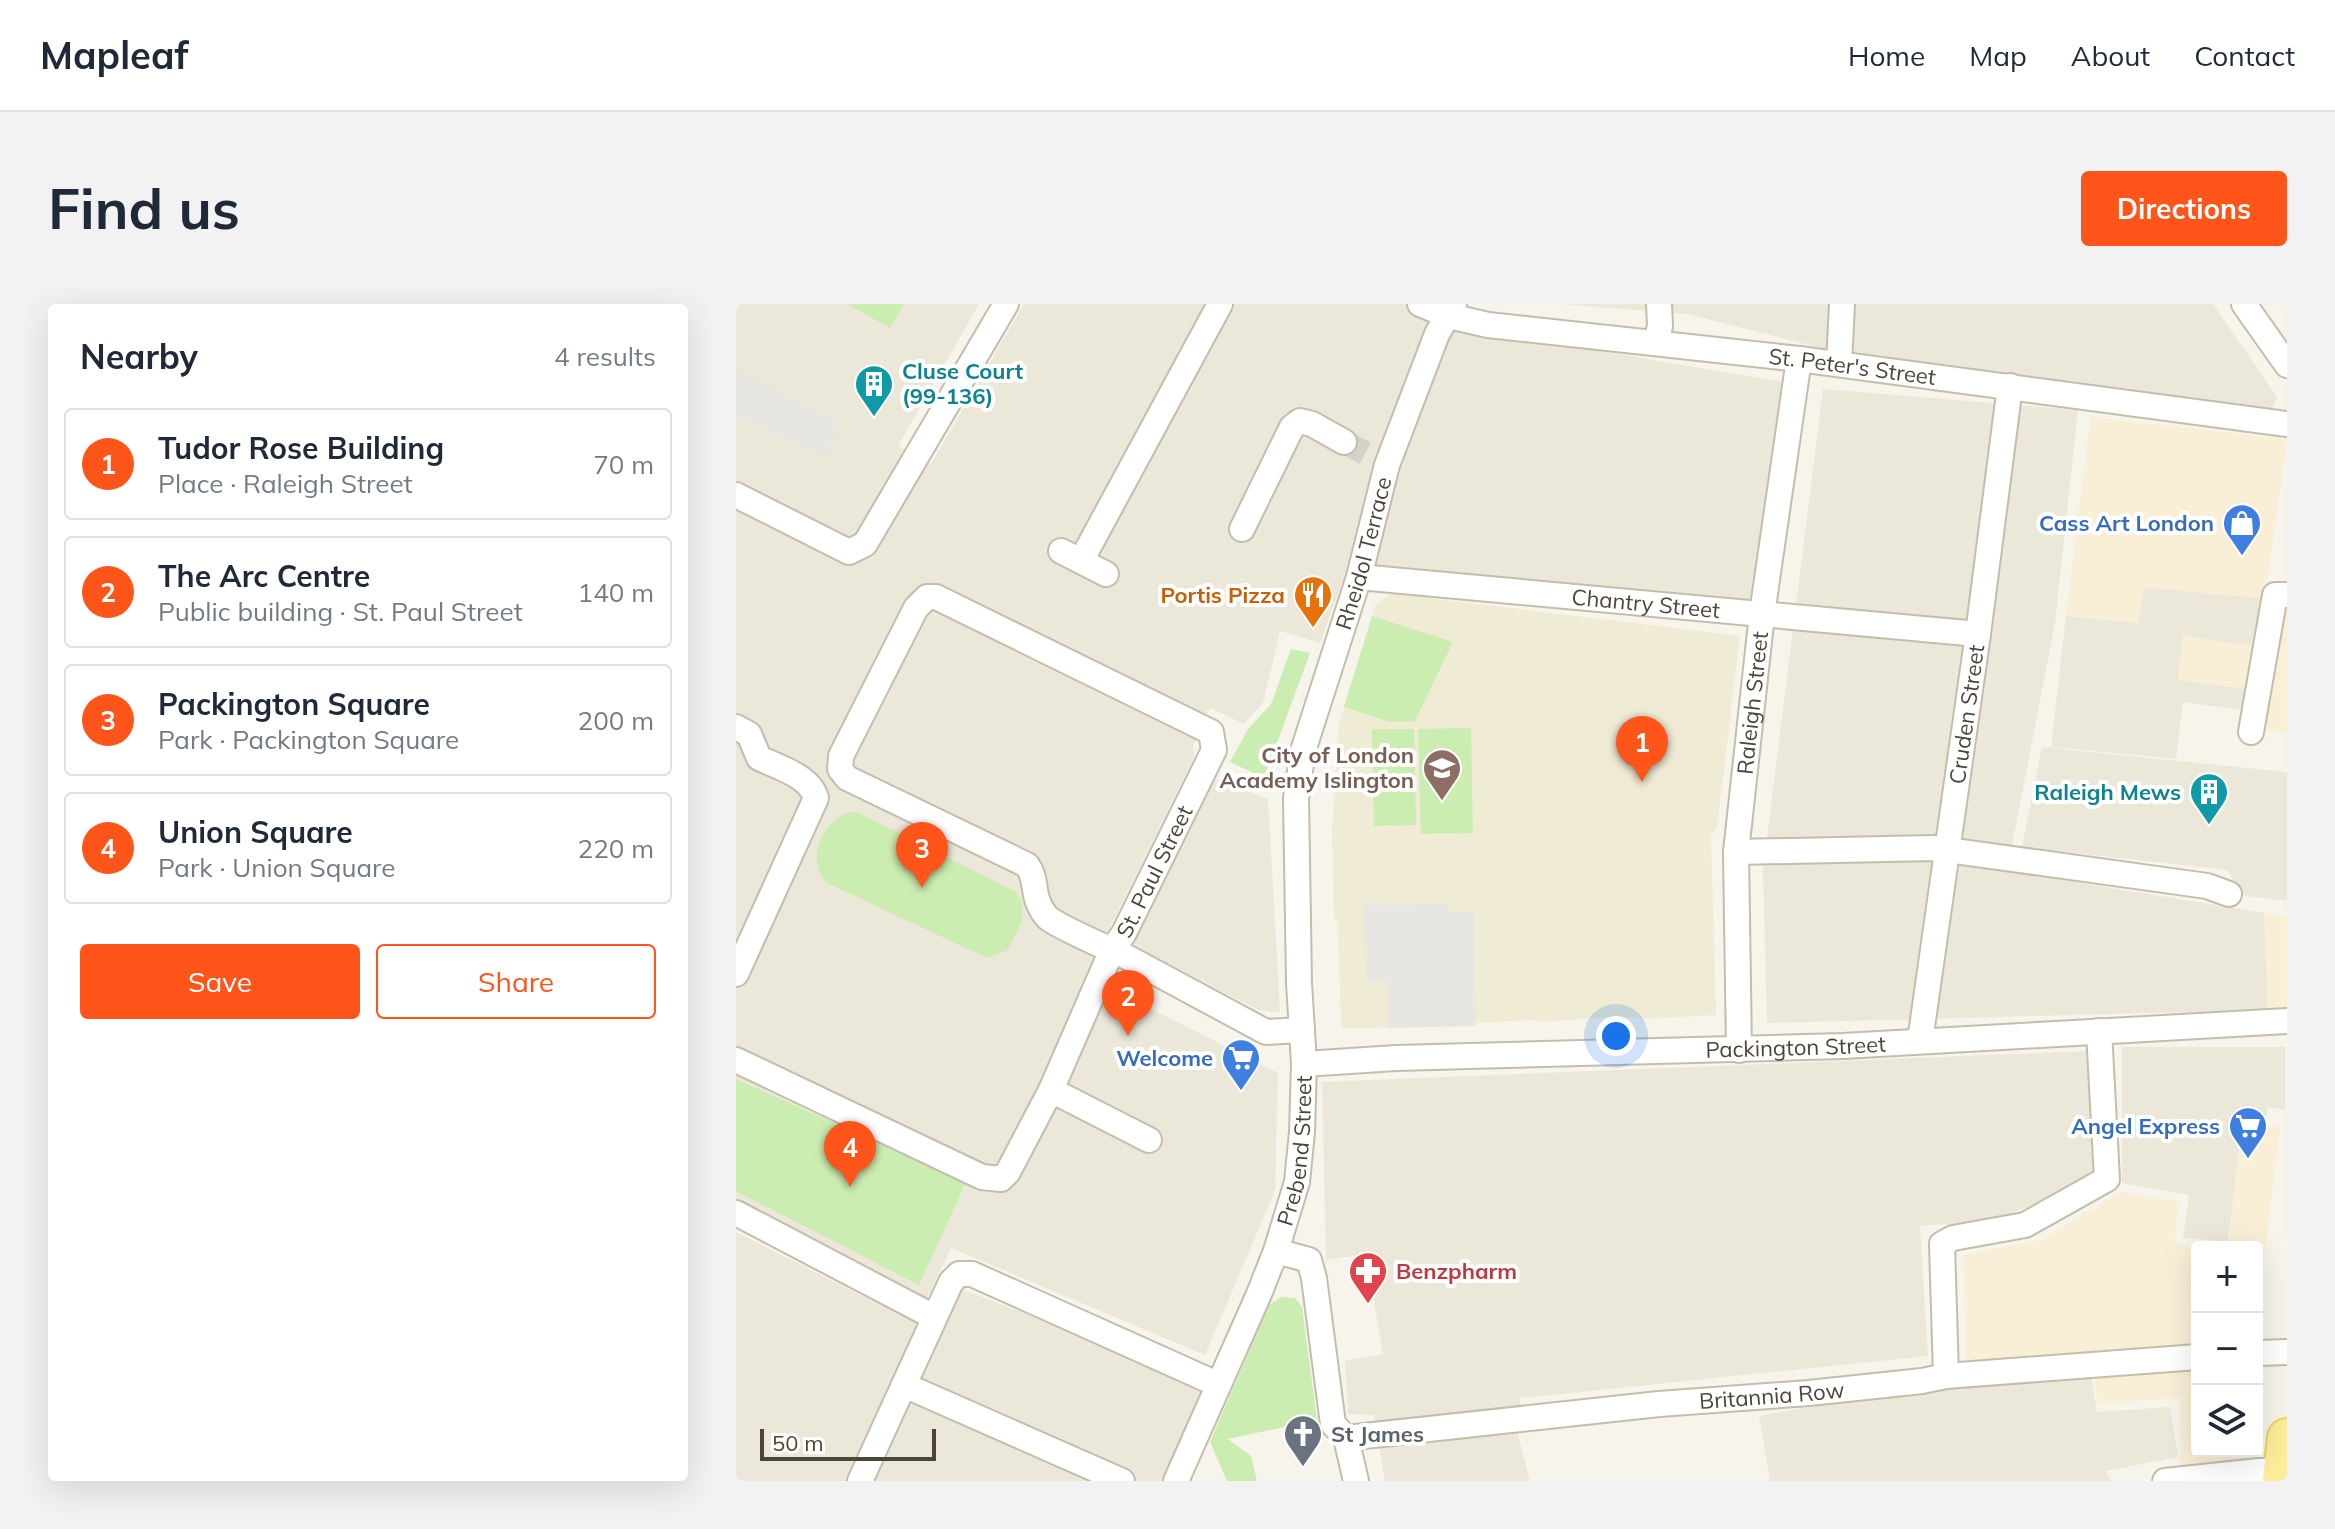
<!DOCTYPE html>
<meta charset="utf-8">
<style>
body{margin:0;font-family:Mulish,sans-serif;background:#f2f2f3;color:#1f2937}
.controls{position:absolute;right:24px;bottom:24px;display:grid;overflow:hidden;border-radius:8px;box-shadow:0 8px 32px #0002}
.controls button{width:72px;height:72px;display:grid;place-items:center;padding:0;border:0;border-bottom:2px solid #e0e1e3;background:#fff;color:#1f2937;font:40px sans-serif}
.scale{position:absolute;left:24px;bottom:20px;width:176px;box-sizing:border-box;padding-left:8px;border:4px solid #4c4638;border-top:0;font-size:22px;line-height:28px;white-space:nowrap;color:#4c4638;-webkit-text-stroke:6px #fff;paint-order:stroke}
.you{position:absolute;left:880px;top:732px;width:28px;height:28px;margin:-20px;border:6px solid #fff;border-radius:50%;background:#1a73e8;box-shadow:0 0 0 12px #1a73e833}
.badge{display:grid;place-items:center;width:52px;height:52px;border-radius:50%;background:#ff541a;color:#fff;font-size:26px;font-weight:700}
.pin{position:absolute;translate:-50% -66px;filter:drop-shadow(0 2px 4px #0008)}
.pin::after{content:'';position:absolute;top:42px;width:28px;height:24px;background:inherit;clip-path:polygon(0 0,100% 0,50% 100%)}
.list{margin:0;padding:0;list-style:none}
h2{display:flex;justify-content:space-between;align-items:center;height:104px;margin:0;padding:0 32px;font-size:34px}
h2 small{font-size:26px;font-weight:400;color:#747a83}
.list li{display:grid;grid-template-columns:52px 1fr auto;gap:24px;align-items:center;box-sizing:border-box;height:112px;margin:0 16px 16px;padding:0 16px;border:2px solid #e0e1e3;border-radius:8px}
.list b{display:block;font-size:30px;white-space:nowrap}
.list p{margin:0;font-size:26px;white-space:nowrap;color:#747a83}
.list em{font-size:26px;font-style:normal;color:#747a83}
.actions{display:flex;gap:16px;padding:24px 32px}
.actions a{flex:1;padding:18px 0;border:2px solid #ff541a;border-radius:8px;text-align:center;font-size:28px;color:#ff541a}
.actions .main{background:#ff541a;color:#fff}
.icon{flex:none;width:44px;height:44px;fill:none;stroke:currentColor;stroke-width:2;stroke-linecap:round;stroke-linejoin:round}
.map{position:relative;flex:none;width:1551px;height:1177px;overflow:hidden;border-radius:8px}
header{display:flex;align-items:center;gap:48px;box-sizing:border-box;height:112px;padding:0 40px;background:#fff;border-bottom:2px solid #e0e1e3}
header strong{font-size:38px}
nav{display:flex;gap:44px;margin-inline-start:auto;font-size:28px}
.intro{display:flex;align-items:center;justify-content:space-between;box-sizing:border-box;height:192px;padding:0 48px}
h1{margin:0;font-size:56px}
.button{padding:20px 36px;border-radius:8px;background:#ff541a;color:#fff;font-size:28px;font-weight:700}
main{display:flex;gap:48px;padding:0 48px}
aside{flex:1;background:#fff;border-radius:8px;box-shadow:0 8px 32px #0002}
.map>svg:first-child{display:block}
.residential{fill:#ebe7d9}
.commercial{fill:#f9eed6}
.education{fill:#f0ebd4}
.green{fill:#ccedb1}
.parking{fill:#e8e6e3}
.lines{fill:none;stroke-linecap:round;stroke-linejoin:round}
.minor-tunnel{stroke:#d5d1c7;stroke-width:24;stroke-dasharray:24 12;stroke-linecap:butt}
.minor-casing{stroke:#c3beac;stroke-width:28}
.primary-casing{stroke:#eed262;stroke-width:42}
.minor{stroke:#fff;stroke-width:24}
.primary{stroke:#ffed9c;stroke-width:38}
.labels{text-anchor:middle;stroke-width:8;stroke-linejoin:round;paint-order:stroke}
.street-label{font-size:22px;fill:#4c4638;stroke:#fff}
.culture-label{font-size:22px;font-weight:bold;fill:#0d838f;stroke:#fff;text-anchor:start}
.shop-label{font-size:22px;font-weight:bold;fill:#366cbe;stroke:#fff;text-anchor:end}
.food-label{font-size:22px;font-weight:bold;fill:#c56008;stroke:#fff;text-anchor:end}
.education-label{font-size:22px;font-weight:bold;fill:#785e54;stroke:#fff;text-anchor:end}
.health-label{font-size:22px;font-weight:bold;fill:#be3a42;stroke:#fff;text-anchor:start}
.worship-label{font-size:22px;font-weight:bold;fill:#5b616d;stroke:#fff;text-anchor:start}
</style>
<header>
<strong>Mapleaf</strong>
<nav><a>Home</a><a>Map</a><a>About</a><a>Contact</a></nav>
</header>
<div class="intro"><h1>Find us</h1><a class="button">Directions</a></div>
<main>
<aside>
<h2>Nearby<small>4 results</small></h2>
<ul class="list">
<li><span class="badge">1</span><div><b>Tudor Rose Building</b><p>Place · Raleigh Street</p></div><em>70 m</em></li>
<li><span class="badge">2</span><div><b>The Arc Centre</b><p>Public building · St. Paul Street</p></div><em>140 m</em></li>
<li><span class="badge">3</span><div><b>Packington Square</b><p>Park · Packington Square</p></div><em>200 m</em></li>
<li><span class="badge">4</span><div><b>Union Square</b><p>Park · Union Square</p></div><em>220 m</em></li>
</ul>
<div class="actions"><a class="main">Save</a><a>Share</a></div>
</aside>
<div class="map">
<svg width="1551" height="1177" viewBox="0 0 1551 1177">
<rect width="100%" height="100%" fill="#f7f4eb"/>
<g class="residential">
<polygon points="0,0 243,0 162,142 195,160 288,0 673,0 700,13 698,27 584,339 544,327 527,399 508,420 474,404 457,442 458,453 350,672 542,769 539,887 469,1051 215,944 190,997 0,897"/>
<polygon points="824,0 1477,0 1541,93 1535,108 1120,53 952,10"/>
<polygon points="717,18 746,27 1047,78 1014,305 641,269 633,254 701,38"/>
<polygon points="1087,85 1342,106 1319,319 1271,567 1528,609 1532,706 1031,719 1027,566"/>
<polygon points="1408,283 1524,294 1518,342 1447,332 1442,375 1516,386 1512,407 1447,398 1440,455 1315,443 1330,312 1401,319"/>
<polygon points="1306,443 1551,468 1551,597 1503,591 1503,586 1491,566 1286,543"/>
<polygon points="479,475 532,495 544,708 522,706 395,640"/>
<polygon points="1386,743 1549,743 1549,806 1532,803 1529,818 1507,816 1492,938 1447,934 1453,891 1386,879"/>
<polygon points="1355,747 1360,878 1254,917 1184,922 1192,1052 785,1094 780,1124 794,1177 649,1177 638,1111 612,1110 609,1057 647,1050 630,950 590,956 586,778"/>
<polygon points="0,928 199,1029 222,984 449,1070 469,1088 426,1177 0,1177"/>
<polygon points="1354,1066 1361,1108 1434,1103 1442,1153 1370,1167 1375,1177 1034,1177 1023,1112 1214,1078"/>
</g>
<g class="commercial">
<polygon points="1355,113 1551,135 1516,386 1442,376 1447,332 1518,342 1523,294 1408,283 1402,319 1330,311"/>
<polygon points="1541,299 1551,300 1551,429 1522,424"/>
<polygon points="1528,609 1551,613 1551,705 1532,706"/>
<polygon points="1506,818 1544,823 1521,1012 1521,943 1493,943"/>
<polygon points="1386,888 1443,898 1438,940 1461,943 1454,1041 1231,1060 1227,951 1305,936"/>
<polygon points="1461,998 1461,1147 1515,1147 1514,1177 1444,1177 1445,1093 1362,1100 1358,1068 1456,1060"/>
</g>
<polygon class="education" points="660,290 1004,332 981,524 975,531 980,711 904,715 903,713 878,715 878,713 803,718 802,716 777,717 740,719 739,722 605,724 602,617 598,616 596,527 603,419 640,301 653,291"/>
<g class="green">
<polygon points="111,0 168,0 154,24"/>
<polygon points="636,312 717,338 679,417 653,418 608,403"/>
<polygon points="555,345 574,349 528,474 494,458 512,425 535,400"/>
<polygon points="735,424 737,529 685,530 682,425"/>
<polygon points="636,425 678,425 680,521 638,522"/>
<path d="M 116,508 L 123,509 L 280,588 C 295,609 281,626 272,646 L 251,654 L 91,579 C 68,556 87,513 116,508 Z"/>
<polygon points="0,775 230,878 183,981 0,887"/>
<polygon points="545,993 559,994 566,1003 581,1116 492,1135 515,1152 521,1177 491,1177 474,1138 533,1001"/>
</g>
<g class="parking">
<polygon points="0,68 104,119 87,153 0,111"/>
<polygon points="712,600 712,607 738,607 739,722 653,724 651,677 630,677 628,601"/>
</g>
<g class="lines">
<polyline class="minor-tunnel" points="608,138 636,153"/>
<g class="minor-casing">
<g id="minor">
<path id="s1" d="M 684,0 L 713,12 L 752,21 L 1063,55 L 1551,120"/>
<polyline points="1508,0 1551,61"/>
<polyline points="920,38 924,22 923,0"/>
<polyline points="1103,60 1106,0"/>
<polyline points="0,191 113,248 129,240 270,0"/>
<polyline points="506,225 556,123 564,117 576,120 608,138"/>
<polyline points="325,247 370,270"/>
<polyline points="345,257 484,0"/>
<path id="s2" d="M 623,273 L 1242,330"/>
<path d="M 0,423 L 13,430 L 23,454 C 42,463 74,472 80,494 L 0,670"/>
<polyline points="1515,428 1539,291 1551,291"/>
<polyline points="1000,548 1197,544 1471,582 1493,590"/>
<path id="s3" d="M 1184,737 L 1242,330 L 1274,82"/>
<path id="s4" d="M 1003,746 L 1000,548 L 1026,310 L 1063,55"/>
<path id="s5" d="M 0,756 L 246,873 L 265,875 L 272,868 L 315,786 L 376,646 L 388,629 L 478,446 L 475,428 L 200,293 L 191,293 L 180,304 L 105,452 L 104,465 L 111,474 L 291,561 C 300,573 297,585 302,598 C 304,603 309,611 312,614 C 327,625 369,643 387,651 L 530,728 L 566,726"/>
<path id="s6" d="M 568,760 L 660,754 L 1107,742 L 1551,717"/>
<polyline points="315,786 413,836"/>
<polyline points="0,909 198,1013"/>
<polyline points="540,947 573,956 578,974 597,1120 610,1134 620,1177"/>
<polyline points="1521,1049 1551,1048"/>
<polyline points="1210,1072 1206,940 1217,934 1289,921 1371,875 1363,727"/>
<polyline points="168,1081 386,1177"/>
<path id="s7" d="M 610,1134 L 923,1100 L 1073,1089 L 1186,1077 L 1210,1072 L 1461,1053"/>
<polyline points="124,1177 215,978 223,970 236,970 481,1080"/>
<path id="s8" d="M 440,1177 L 523,990 L 540,947 L 561,878 L 566,828 L 568,760 L 563,679 L 560,494 L 567,447 L 623,273 L 651,161 L 701,30 L 718,0"/>
<polyline points="1429,1177 1523,1167 1547,1167"/>
</g>
</g>
<g class="primary-casing">
<polyline id="primary" points="1546,1177 1551,1134"/>
</g>
<use href="#minor" class="minor"/>
<use href="#primary" class="primary"/>
</g>
<defs>
<g id="building-pin" transform="scale(2)"><path d="M0 17L-7.5 6A9.5 9.5 0 1 1 7.5 6Z" fill="#0f9aa8" stroke="#fff"/><path d="M-4-6H4V6H1V3H-1V6H-4ZM-2.5-4.3h1.7v1.8h-1.7ZM.8-4.3h1.7v1.8H.8ZM-2.5-1h1.7V.8h-1.7ZM.8-1h1.7V.8H.8Z" fill="#fff"/></g>
<g id="shop-pin" transform="scale(2)"><path d="M0 17L-7.5 6A9.5 9.5 0 1 1 7.5 6Z" fill="#3f7fe0" stroke="#fff"/><path d="M-5-2.5h2.3a2.7 3.5 0 0 1 5.4 0H5L5.5 6h-11ZM-1.5-2.5h3a1.5 2.3 0 0 0-3 0Z" fill="#fff"/></g>
<g id="restaurant-pin" transform="scale(2)"><path d="M0 17L-7.5 6A9.5 9.5 0 1 1 7.5 6Z" fill="#e8710a" stroke="#fff"/><path d="M-5-6h1v4h1v-4h1v4h1v-4h1v5L-1.5 .5V6h-2V.5L-5-1ZM5-6V6H3V1.5H1.5Q1.5-4 5-6Z" fill="#fff"/></g>
<g id="school-pin" transform="scale(2)"><path d="M0 17L-7.5 6A9.5 9.5 0 1 1 7.5 6Z" fill="#8d6e63" stroke="#fff"/><path d="M0-5L7-2L0 1L-7-2ZM-4 1L0 2.5L4 1V4Q0 6-4 4Z" fill="#fff"/></g>
<g id="supermarket-pin" transform="scale(2)"><path d="M0 17L-7.5 6A9.5 9.5 0 1 1 7.5 6Z" fill="#3f7fe0" stroke="#fff"/><path d="M-6-5.5h2.5l.6 2H6L4.5 2H-2.5L-4.4-4H-6ZM-1.5 3.2a1.3 1.3 0 1 0 .1 0ZM3 3.2a1.3 1.3 0 1 0 .1 0Z" fill="#fff"/></g>
<g id="pharmacy-pin" transform="scale(2)"><path d="M0 17L-7.5 6A9.5 9.5 0 1 1 7.5 6Z" fill="#e0444e" stroke="#fff"/><path d="M-2-6h4v4h4v4h-4v4h-4v-4h-4v-4h4Z" fill="#fff"/></g>
<g id="church-pin" transform="scale(2)"><path d="M0 17L-7.5 6A9.5 9.5 0 1 1 7.5 6Z" fill="#6b7280" stroke="#fff"/><path d="M-1.2-6h2.4v3.5h3.3v2.4h-3.3V6h-2.4V-.1h-3.3v-2.4h3.3Z" fill="#fff"/></g>
</defs>
<g fill-rule="evenodd">
<use href="#building-pin" x="138" y="80"/>
<use href="#shop-pin" x="1506" y="219"/>
<use href="#restaurant-pin" x="577" y="291"/>
<use href="#school-pin" x="706" y="464"/>
<use href="#building-pin" x="1473" y="488"/>
<use href="#supermarket-pin" x="505" y="754"/>
<use href="#supermarket-pin" x="1512" y="822"/>
<use href="#pharmacy-pin" x="632" y="967"/>
<use href="#church-pin" x="567" y="1130"/>
</g>
<g class="labels">
<g class="street-label">
<text dy="8" stroke="none"><textPath href="#s1" startOffset="438">St. Peter's Street</textPath></text>
<text dy="8" stroke="none"><textPath href="#s8" startOffset="962">Rheidol Terrace</textPath></text>
<text dy="8" stroke="none"><textPath href="#s2" startOffset="288">Chantry Street</textPath></text>
<text dy="8" stroke="none"><textPath href="#s4" startOffset="348">Raleigh Street</textPath></text>
<text dy="8" stroke="none"><textPath href="#s3" startOffset="330">Cruden Street</textPath></text>
<text dy="8" stroke="none"><textPath href="#s5" startOffset="636">St. Paul Street</textPath></text>
<text dy="8" stroke="none"><textPath href="#s6" startOffset="492">Packington Street</textPath></text>
<text dy="8" stroke="none"><textPath href="#s8" startOffset="354">Prebend Street</textPath></text>
<text dy="8" stroke="none"><textPath href="#s7" startOffset="428">Britannia Row</textPath></text>
</g>
<g class="culture-label">
<text x="166" y="75">Cluse Court<tspan x="166" dy="25">(99-136)</tspan></text>
<text x="1445" y="496" text-anchor="end">Raleigh Mews</text>
</g>
<g class="shop-label">
<text x="1478" y="227">Cass Art London</text>
<text x="477" y="762">Welcome</text>
<text x="1484" y="830">Angel Express</text>
</g>
<g class="food-label">
<text x="549" y="299">Portis Pizza</text>
</g>
<g class="education-label">
<text x="678" y="459">City of London<tspan x="678" dy="25">Academy Islington</tspan></text>
</g>
<g class="health-label">
<text x="660" y="975">Benzpharm</text>
</g>
<g class="worship-label">
<text x="595" y="1138">St James</text>
</g>
</g>
</svg>
<div class="controls">
<button>+</button>
<button>−</button>
<button><svg class="icon" aria-label="layers" viewBox="0 0 24 24"><path d="M12 4l9 5-9 5-9-5zM3 14l9 5 9-5"/></svg></button>
</div>
<div class="scale">50 m</div>
<div class="you"></div>
<div class="pin badge" style="left:906px;top:478px">1</div>
<div class="pin badge" style="left:392px;top:732px">2</div>
<div class="pin badge" style="left:186px;top:584px">3</div>
<div class="pin badge" style="left:114px;top:883px">4</div>
</div>
</main>
